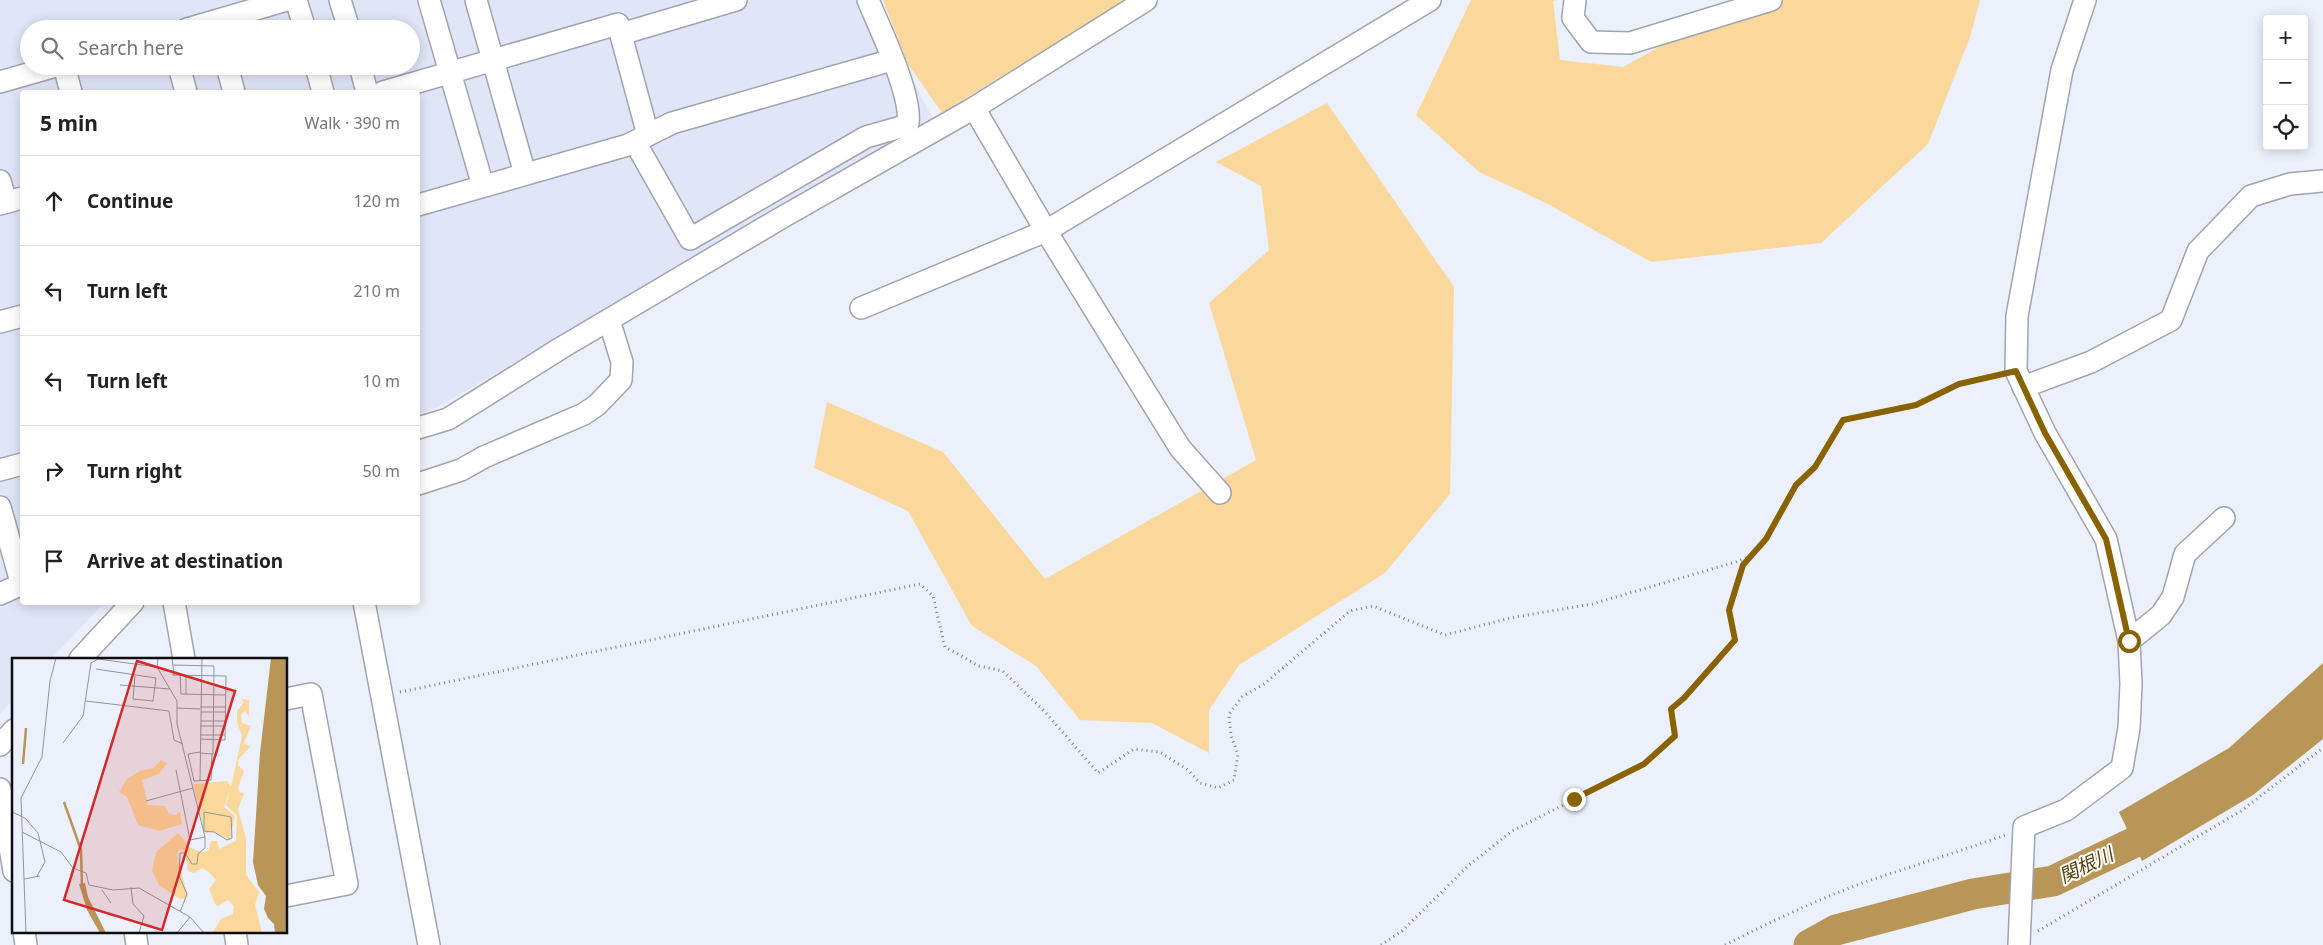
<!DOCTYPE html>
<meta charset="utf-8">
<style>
body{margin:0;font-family:"Noto Sans","Noto Sans JP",sans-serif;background:#f2f2f2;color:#222}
.controls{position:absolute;right:15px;top:15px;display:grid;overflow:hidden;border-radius:5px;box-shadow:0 2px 12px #0003}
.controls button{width:45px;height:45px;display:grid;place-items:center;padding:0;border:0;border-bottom:1px solid #e0e0e0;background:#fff;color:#222;font:25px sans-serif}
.stop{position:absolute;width:15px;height:15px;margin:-11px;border:4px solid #896201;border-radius:50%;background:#fff}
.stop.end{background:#896201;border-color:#fff;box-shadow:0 1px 5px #0008}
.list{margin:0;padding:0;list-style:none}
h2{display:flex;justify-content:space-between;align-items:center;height:65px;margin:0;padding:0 20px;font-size:21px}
h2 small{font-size:16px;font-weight:400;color:#767676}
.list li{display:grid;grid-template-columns:32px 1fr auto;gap:15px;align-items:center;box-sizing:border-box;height:90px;padding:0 20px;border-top:1px solid #e0e0e0}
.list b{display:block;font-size:19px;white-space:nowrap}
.list em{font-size:16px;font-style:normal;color:#767676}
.icon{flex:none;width:28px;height:28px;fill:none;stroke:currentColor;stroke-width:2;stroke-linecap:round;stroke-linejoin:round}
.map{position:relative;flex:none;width:2323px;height:945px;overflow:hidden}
.search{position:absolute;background:#fff;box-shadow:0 2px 12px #0003;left:20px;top:20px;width:400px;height:55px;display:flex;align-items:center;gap:12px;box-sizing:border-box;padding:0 18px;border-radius:28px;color:#767676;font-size:19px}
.panel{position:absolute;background:#fff;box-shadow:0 2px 12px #0003;left:20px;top:90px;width:400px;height:515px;border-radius:5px}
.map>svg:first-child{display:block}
.built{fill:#e0e5f7;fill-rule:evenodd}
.green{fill:#fad79b}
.water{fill:#b89658}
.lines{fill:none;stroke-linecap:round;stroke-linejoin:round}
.river{stroke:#b89658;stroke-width:31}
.minor-casing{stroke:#a1a4ae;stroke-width:24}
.path{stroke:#808289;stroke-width:3;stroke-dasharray:1 4;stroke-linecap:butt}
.minor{stroke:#fff;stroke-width:21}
.route{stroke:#896201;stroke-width:6}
.labels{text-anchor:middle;stroke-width:4;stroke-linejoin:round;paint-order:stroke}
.water-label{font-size:19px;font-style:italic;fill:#58400e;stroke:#fff}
.inset-river{fill:none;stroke:#b89658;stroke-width:2.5}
.inset-road{fill:none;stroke:#92959d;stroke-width:1}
.view{fill:#d62828;fill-opacity:0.15;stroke:#d62828;stroke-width:2.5}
.inset-edge{fill:none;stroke:#0c0d11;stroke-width:2.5}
</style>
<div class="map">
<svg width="2323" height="945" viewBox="0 0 2323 945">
<rect width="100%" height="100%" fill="#ecf0fa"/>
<path class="built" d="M 0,0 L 879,0 L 905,65 L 934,121 L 434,409 L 418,415 L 418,92 L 22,92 L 22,602 L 104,603 L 51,659 L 14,659 L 14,699 L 0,714 ZM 29,29 L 411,29 L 411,66 L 29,66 Z"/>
<g class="green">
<polygon points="883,0 1126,0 942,113 908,64"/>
<polygon points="1471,0 1557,0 1553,1 1560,60 1623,67 1744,0 1980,0 1970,37 1928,144 1821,243 1651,262 1546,203 1479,172 1416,115"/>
<polygon points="1327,103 1454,287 1450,494 1385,573 1239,665 1209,710 1209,753 1152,723 1080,720 1036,666 972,626 908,511 814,468 827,402 943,452 1045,579 1256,460 1209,303 1269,250 1261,186 1216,162"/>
</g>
<polygon class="water" points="2323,663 2323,739 2253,795 2142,861 2119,812 2229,748"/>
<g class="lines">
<polyline class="river" points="1809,945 1836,930 1973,894 2053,881 2156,832 2170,820"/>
<g class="minor-casing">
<g id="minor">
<polyline points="296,0 305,29"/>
<polyline points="340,0 349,29"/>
<polyline points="429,0 483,186"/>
<polyline points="476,0 525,174"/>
<polyline points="1575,0 1573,18 1591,42 1630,43 1771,0"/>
<polyline points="187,29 287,0"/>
<polyline points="621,34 736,0"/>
<polyline points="64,66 71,92"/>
<polyline points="179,66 186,92"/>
<polyline points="227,66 234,92"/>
<polyline points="316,66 323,92"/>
<polyline points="360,66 367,92"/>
<polyline points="0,82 56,66"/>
<polyline points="383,92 618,24 648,135"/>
<polyline points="974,108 1046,231 1180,448 1220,493"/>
<path d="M 635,142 L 690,239 L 866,137 L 901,127 L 908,123 C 912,94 880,29 868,0"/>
<polyline points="0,181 6,202"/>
<polyline points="0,204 22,198"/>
<polyline points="418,205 628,145 672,123 892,60"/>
<polyline points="861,308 1046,231 1430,0"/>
<polyline points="0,322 22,316"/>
<polyline points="2023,387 2091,362 2171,320 2198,251 2251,196 2290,184 2323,181"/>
<polyline points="418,428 448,419 561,348 781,218 974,108 1146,0"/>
<polyline points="0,470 22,464"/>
<polyline points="418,484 461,470 484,457 584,414 597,405 621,380 622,362 609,320"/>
<polyline points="0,507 22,586"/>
<polyline points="0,594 22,584"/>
<polyline points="174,602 184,659"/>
<polyline points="364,602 429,945"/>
<polyline points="2129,641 2161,615 2173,597 2185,554 2224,518"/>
<polyline points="80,659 133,602"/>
<polyline points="286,699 311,694 347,884 286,896"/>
<polyline points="0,745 14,730"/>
<polyline points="0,789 14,871"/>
<polyline points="24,931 26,945"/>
<polyline points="135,931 137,945"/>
<polyline points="235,931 237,945"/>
<polyline points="2019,945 2024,827 2066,810 2122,768 2129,728 2131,684 2129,641 2106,539 2045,433 2016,371 2017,316 2062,70 2085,0"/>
</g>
</g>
<g class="path">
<polyline points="400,692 920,584 933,596 945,647 979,666 1003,671 1046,713 1098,773 1134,749 1160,752 1188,770 1200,783 1218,788 1234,780 1238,754 1231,736 1229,714 1242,697 1264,684 1350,611 1373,606 1445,635 1510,618 1592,604 1739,561 1750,556"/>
<polyline points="2038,931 2241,811 2323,748"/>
<polyline points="1381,945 1402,931 1469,865 1512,831 1644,764 1675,736 1671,709 1684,698 1735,640 1729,610 1743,565 1766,539 1796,485 1815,467 1843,420 1916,405 1959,383 1999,375"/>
<path d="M 1725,945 C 1772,921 1820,898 1871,880 C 1916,865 1961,851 2005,835"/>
</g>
<use href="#minor" class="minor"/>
</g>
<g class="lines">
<polyline class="route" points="1574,799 1644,764 1675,736 1671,709 1684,698 1735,640 1729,610 1743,565 1766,539 1796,485 1815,467 1843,420 1916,405 1959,384 2016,371 2045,433 2106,539 2129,641"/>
</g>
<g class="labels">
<g class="water-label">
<text transform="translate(2086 865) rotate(-25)" y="7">関根川</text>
</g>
</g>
<g transform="translate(12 658)">
<rect width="275" height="275" fill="#ecf0fa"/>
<path d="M 229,41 L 237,42 L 237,59 L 233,53 L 229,56 L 230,65 L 239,68 L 232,85 L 238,89 L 226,102 L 226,107 L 232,113 L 226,130 L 227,134 L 232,135 L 226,151 L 234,180 L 234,217 L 247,234 L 243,247 L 250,275 L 200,275 L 209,261 L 221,256 L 222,248 L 216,242 L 206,248 L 203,246 L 197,231 L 204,222 L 197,214 L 190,210 L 182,215 L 176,213 L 173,193 L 167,191 L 165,198 L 176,239 L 168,241 L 147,227 L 140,213 L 144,194 L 166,175 L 179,190 L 189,194 L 196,193 L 199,183 L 205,183 L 207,191 L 224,183 L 225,158 L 214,147 L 218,132 L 212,149 L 223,158 L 218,182 L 202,174 L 193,175 L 181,126 L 215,123 L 219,129 L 230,78 L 225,64 L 225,53 L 232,44 ZM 149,102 L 155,105 L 147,116 L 130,122 L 136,147 L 153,148 L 157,156 L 164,157 L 168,153 L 170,166 L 147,173 L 126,167 L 115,139 L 107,134 L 115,121 L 128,113 L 141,110 Z" fill="#fad79b"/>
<path d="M 259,0 L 275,0 L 275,275 L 263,275 L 262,266 L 256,260 L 252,251 L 254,238 L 246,227 L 241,204 L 248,95 ZM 73,225 L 76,239 L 94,275 L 88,275 L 75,252 L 67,226 Z" fill="#b89658"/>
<path class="inset-river" d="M 11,106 L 14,70M 52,144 L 69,192 L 70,229"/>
<path class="inset-road" d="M 146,0 L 145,9 L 165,43 L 165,66 L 193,179 L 193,190 L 186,196 L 185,206 L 180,206 L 173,195 L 168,195 L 167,218 L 175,236 L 168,254M 160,0 L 162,17M 161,7 L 202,8 L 201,96 L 188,95M 84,11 L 144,20 L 141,43 L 121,41 L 123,18M 160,17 L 214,18 L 213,82 L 188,81M 168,17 L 169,36 L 214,37M 108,27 L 158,31M 174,36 L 174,17M 74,43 L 157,53 L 162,82 L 171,86M 188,49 L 214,49M 165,50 L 188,51M 189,54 L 214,54M 189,63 L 214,63M 188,68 L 213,68M 188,77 L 213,77M 51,85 L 71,58 L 79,5 L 86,1 L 145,9M 188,94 L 176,96 L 182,123 L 199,122 L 200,96M 164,112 L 178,182 L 193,179M 188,123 L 190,0M 134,143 L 181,130M 0,154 L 13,160 L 26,175 L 33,204 L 25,218M 192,154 L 219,159 L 220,180 L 215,182 L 202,174 L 192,173 ZM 10,174 L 49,194 L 61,210 L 74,215 L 77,227 L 101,232 L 127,230 L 178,259 L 192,275M 12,221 L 28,218M 119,229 L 121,246 L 132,258 L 127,275M 90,232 L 99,245M 14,275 L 9,140 L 30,99 L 38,23 L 44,0M 165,275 L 178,259"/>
<path class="view" d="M 125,3 L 223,33 L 150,272 L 52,242 Z"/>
<rect width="275" height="275" class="inset-edge"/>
</g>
</svg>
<div class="controls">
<button>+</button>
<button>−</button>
<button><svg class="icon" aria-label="locate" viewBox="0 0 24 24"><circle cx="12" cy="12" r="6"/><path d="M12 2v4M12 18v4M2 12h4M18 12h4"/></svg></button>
</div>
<div class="stop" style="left:2129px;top:641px"></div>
<div class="stop end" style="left:1574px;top:799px"></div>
<div class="search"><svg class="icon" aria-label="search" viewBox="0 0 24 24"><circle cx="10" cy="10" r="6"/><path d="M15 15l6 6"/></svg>Search here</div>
<section class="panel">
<h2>5 min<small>Walk · 390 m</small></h2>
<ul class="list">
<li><svg class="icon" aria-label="ahead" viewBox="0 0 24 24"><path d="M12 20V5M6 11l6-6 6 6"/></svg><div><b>Continue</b></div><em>120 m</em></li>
<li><svg class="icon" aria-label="left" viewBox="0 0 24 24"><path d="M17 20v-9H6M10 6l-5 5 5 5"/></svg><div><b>Turn left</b></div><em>210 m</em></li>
<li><svg class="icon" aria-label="left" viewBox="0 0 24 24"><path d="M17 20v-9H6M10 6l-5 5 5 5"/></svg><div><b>Turn left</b></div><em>10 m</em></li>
<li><svg class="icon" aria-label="right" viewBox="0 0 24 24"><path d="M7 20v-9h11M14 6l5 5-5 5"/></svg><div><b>Turn right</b></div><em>50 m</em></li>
<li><svg class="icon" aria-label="arrive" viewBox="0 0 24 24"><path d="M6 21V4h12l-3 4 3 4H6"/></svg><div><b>Arrive at destination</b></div></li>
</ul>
</section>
</div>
